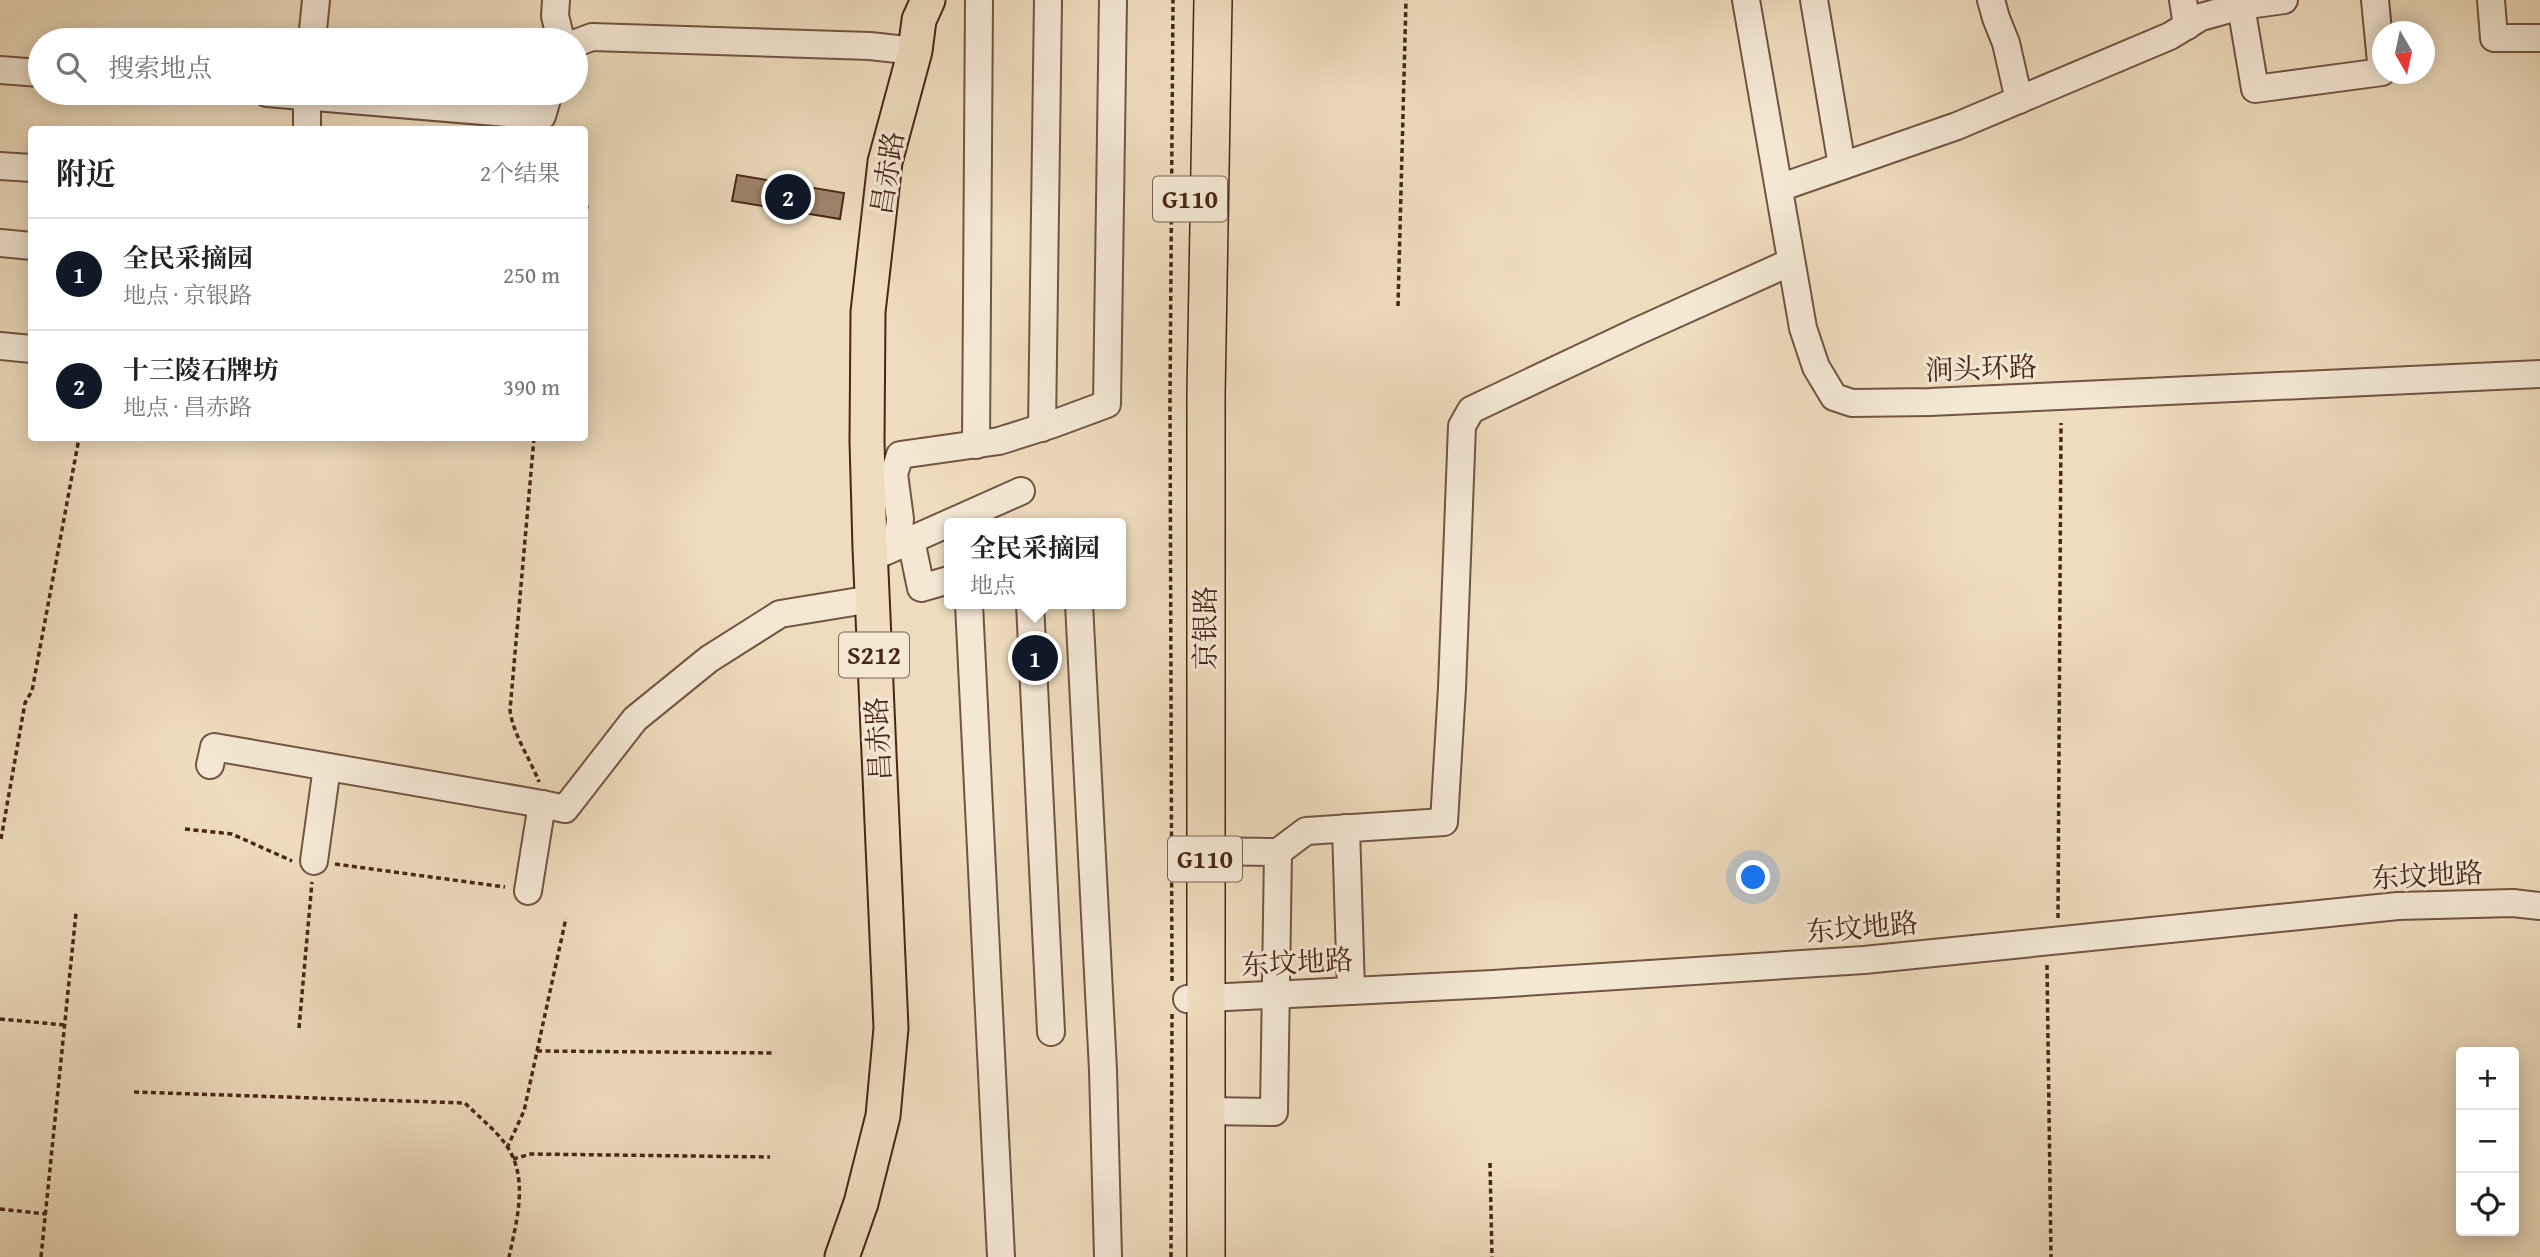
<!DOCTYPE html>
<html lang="zh">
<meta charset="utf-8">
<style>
body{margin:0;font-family:"Gentium Book Plus","Noto Serif SC",serif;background:#f6f6f6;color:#222}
.controls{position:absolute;right:21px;bottom:21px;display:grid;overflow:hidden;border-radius:7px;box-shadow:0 4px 18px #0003}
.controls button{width:63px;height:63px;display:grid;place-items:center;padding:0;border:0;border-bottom:2px solid #e0e0e0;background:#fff;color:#222;font:35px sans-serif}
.compass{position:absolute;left:2372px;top:21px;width:63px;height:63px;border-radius:50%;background:#fff;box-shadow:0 4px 18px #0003;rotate:171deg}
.you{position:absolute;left:1754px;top:878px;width:24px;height:24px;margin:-18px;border:5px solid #fff;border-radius:50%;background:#1a73e8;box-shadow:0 0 0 10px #1a73e833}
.badge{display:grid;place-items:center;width:46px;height:46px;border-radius:50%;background:#111827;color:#fff;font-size:23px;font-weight:700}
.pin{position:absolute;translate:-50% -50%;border:4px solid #fff;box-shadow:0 2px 7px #0006}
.popup{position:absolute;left:944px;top:518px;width:182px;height:91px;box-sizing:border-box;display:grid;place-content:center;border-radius:7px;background:#fff;filter:drop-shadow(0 2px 5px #0005);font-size:23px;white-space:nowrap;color:#767676}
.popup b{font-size:26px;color:#222}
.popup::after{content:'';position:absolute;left:50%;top:100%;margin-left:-14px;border:14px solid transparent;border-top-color:#fff}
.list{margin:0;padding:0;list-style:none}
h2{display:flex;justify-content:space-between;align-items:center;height:91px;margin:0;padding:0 28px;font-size:30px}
h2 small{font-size:23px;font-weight:400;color:#767676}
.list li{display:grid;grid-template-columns:46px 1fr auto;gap:21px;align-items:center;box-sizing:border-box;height:112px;padding:0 28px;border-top:2px solid #e0e0e0}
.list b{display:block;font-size:26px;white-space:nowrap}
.list p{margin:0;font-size:23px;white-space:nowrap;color:#767676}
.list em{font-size:23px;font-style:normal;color:#767676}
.icon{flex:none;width:38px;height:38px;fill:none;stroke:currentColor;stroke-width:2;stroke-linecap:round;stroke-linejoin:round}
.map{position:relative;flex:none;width:2540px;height:1257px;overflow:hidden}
.search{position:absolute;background:#fff;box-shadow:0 4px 18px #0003;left:28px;top:28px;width:560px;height:77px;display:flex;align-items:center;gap:18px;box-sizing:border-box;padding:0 24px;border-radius:38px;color:#767676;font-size:26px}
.panel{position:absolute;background:#fff;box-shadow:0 4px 18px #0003;left:28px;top:126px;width:560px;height:315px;border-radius:7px}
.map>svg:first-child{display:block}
.building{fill:#9f856e;stroke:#492617;stroke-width:2}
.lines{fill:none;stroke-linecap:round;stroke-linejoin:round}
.minor-casing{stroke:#725441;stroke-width:30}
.major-casing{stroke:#492617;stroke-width:37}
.highway-casing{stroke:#492617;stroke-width:40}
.path{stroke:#492617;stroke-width:3.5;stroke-dasharray:5 3.5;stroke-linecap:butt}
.minor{stroke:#f4e8d5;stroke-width:26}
.major{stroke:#eedcbe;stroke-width:33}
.highway{stroke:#eedcbe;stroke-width:37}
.labels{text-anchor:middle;stroke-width:6;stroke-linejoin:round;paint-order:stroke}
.shield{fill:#f4e8d5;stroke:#7c6050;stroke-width:2}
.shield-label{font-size:26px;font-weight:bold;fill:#492617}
.street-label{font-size:28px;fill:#492617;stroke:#f4e8d5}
</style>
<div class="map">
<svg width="2540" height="1257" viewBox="0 0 2540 1257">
<rect width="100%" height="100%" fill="#eedcbe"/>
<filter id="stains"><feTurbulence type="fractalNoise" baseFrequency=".00286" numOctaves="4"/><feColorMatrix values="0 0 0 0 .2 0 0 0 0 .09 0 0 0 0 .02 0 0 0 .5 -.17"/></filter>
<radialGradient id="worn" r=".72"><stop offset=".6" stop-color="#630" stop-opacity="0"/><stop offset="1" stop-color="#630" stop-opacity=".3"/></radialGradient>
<polygon class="building" points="737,175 844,193 840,219 732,201"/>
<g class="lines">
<g class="minor-casing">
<g id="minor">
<polyline points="556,0 555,16 561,40"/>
<polyline points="1746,0 1803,328 1816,367 1834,397 1852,403 1930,402 2540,374"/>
<polyline points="1814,0 1842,166"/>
<polyline points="1991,0 1996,18 2006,43 2019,100"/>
<polyline points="2183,0 2187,26"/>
<polyline points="2491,0 2494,38 2540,38"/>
<polyline points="2241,6 2255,89 2382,72 2375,0"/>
<polyline points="312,40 316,0"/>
<polyline points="576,43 592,37 870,46 915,51"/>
<polyline points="0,70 40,73"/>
<polyline points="267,93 542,116 549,93"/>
<polyline points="307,130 307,93"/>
<polyline points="0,166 32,168"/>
<polyline points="1779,188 1957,126 2170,36 2201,17 2241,6 2284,0"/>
<polyline points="0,243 32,246"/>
<polyline points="0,346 32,349"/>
<polyline points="1042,428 1048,0"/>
<polyline points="976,445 979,0"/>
<polyline points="911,540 921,588 949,580"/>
<polyline points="897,546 900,519 894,474 900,455 999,441 1053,424 1107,404 1113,0"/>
<polyline points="884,552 1021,491"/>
<polyline points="969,604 1001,1257"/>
<polyline points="1030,604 1051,1032"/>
<polyline points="1079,604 1103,1070 1108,1257"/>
<polyline points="210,765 214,747 542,804"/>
<polyline points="1346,828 1351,991"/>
<polyline points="1205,851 1278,852 1274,1112 1205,1111"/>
<polyline points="1278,852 1306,831 1444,822 1452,688 1462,426 1471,410 1638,331 1791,262"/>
<polyline points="314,861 327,767"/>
<polyline points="528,891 542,804 565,809 635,719 709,659 780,614 872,599"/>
<polyline points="1187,999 1493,984 1864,960 2398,906 2513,903 2540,906"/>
</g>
</g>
<g class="major-casing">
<polyline id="major" points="842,1257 861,1203 883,1116 891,1028 870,548 867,441 868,312 885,162 915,51 919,20 928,0"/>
</g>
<g class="highway-casing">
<polyline id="highway" points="1206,1257 1206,395 1213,0"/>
</g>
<g class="path">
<polyline points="584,226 587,205"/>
<polyline points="1398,306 1406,0"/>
<path d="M 534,438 L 510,710 C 513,735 530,758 539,782"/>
<polyline points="185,829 232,834 292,861"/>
<polyline points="1,839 25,703 32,691 79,438"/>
<polyline points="335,864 505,887"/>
<polyline points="2058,918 2061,423"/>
<polyline points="2047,965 2051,1257"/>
<polyline points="1172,981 1170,403 1173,0"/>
<polyline points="0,1019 65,1025"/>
<polyline points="299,1028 312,882"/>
<polyline points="537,1051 775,1053"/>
<path d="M 134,1092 L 465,1103 C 478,1116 493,1128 504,1142 C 530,1176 517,1219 509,1257"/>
<polyline points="507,1148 524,1111 566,918"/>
<polyline points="513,1159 531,1154 770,1157"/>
<polyline points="1490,1163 1492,1257"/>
<polyline points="0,1209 46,1214"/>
<polyline points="41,1257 76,913"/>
<polyline points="1171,1257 1172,1014"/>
</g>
<use href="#minor" class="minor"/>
<use href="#major" class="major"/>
<use href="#highway" class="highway"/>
</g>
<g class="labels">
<g class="shield">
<rect x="1153" y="176.5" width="74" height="45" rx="5"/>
<rect x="839" y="632.5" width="70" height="45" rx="5"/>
<rect x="1168" y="836.5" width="74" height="45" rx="5"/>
</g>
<g class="shield-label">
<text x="1190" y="208">G110</text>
<text x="874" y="664">S212</text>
<text x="1205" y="868">G110</text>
</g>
<g class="street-label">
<text transform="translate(887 173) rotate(-81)" y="10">昌赤路</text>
<text transform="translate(1981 368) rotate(-2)" y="10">涧头环路</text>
<text transform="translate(1205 628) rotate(-90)" y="10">京银路</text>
<text transform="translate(878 739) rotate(-93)" y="10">昌赤路</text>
<text transform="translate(2427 875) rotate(-3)" y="10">东坟地路</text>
<text transform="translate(1862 927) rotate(-5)" y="10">东坟地路</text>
<text transform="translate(1297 962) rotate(-3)" y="10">东坟地路</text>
</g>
</g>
<rect width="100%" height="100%" filter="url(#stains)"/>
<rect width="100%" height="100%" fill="url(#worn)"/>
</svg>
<div class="controls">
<button>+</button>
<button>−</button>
<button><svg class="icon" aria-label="locate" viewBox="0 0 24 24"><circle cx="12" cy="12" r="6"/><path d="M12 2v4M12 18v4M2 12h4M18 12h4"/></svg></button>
</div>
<svg class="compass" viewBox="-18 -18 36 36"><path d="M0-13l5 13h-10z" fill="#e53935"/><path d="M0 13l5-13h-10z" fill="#767676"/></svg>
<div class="you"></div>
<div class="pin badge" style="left:1035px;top:658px">1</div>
<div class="popup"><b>全民采摘园</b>地点</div>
<div class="pin badge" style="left:788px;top:197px">2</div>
<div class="search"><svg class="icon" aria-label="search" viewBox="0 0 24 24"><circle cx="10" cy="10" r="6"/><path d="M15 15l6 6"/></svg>搜索地点</div>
<section class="panel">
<h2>附近<small>2个结果</small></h2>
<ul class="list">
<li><span class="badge">1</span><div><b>全民采摘园</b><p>地点 · 京银路</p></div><em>250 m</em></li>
<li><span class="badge">2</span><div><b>十三陵石牌坊</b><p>地点 · 昌赤路</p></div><em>390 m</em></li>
</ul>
</section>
</div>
